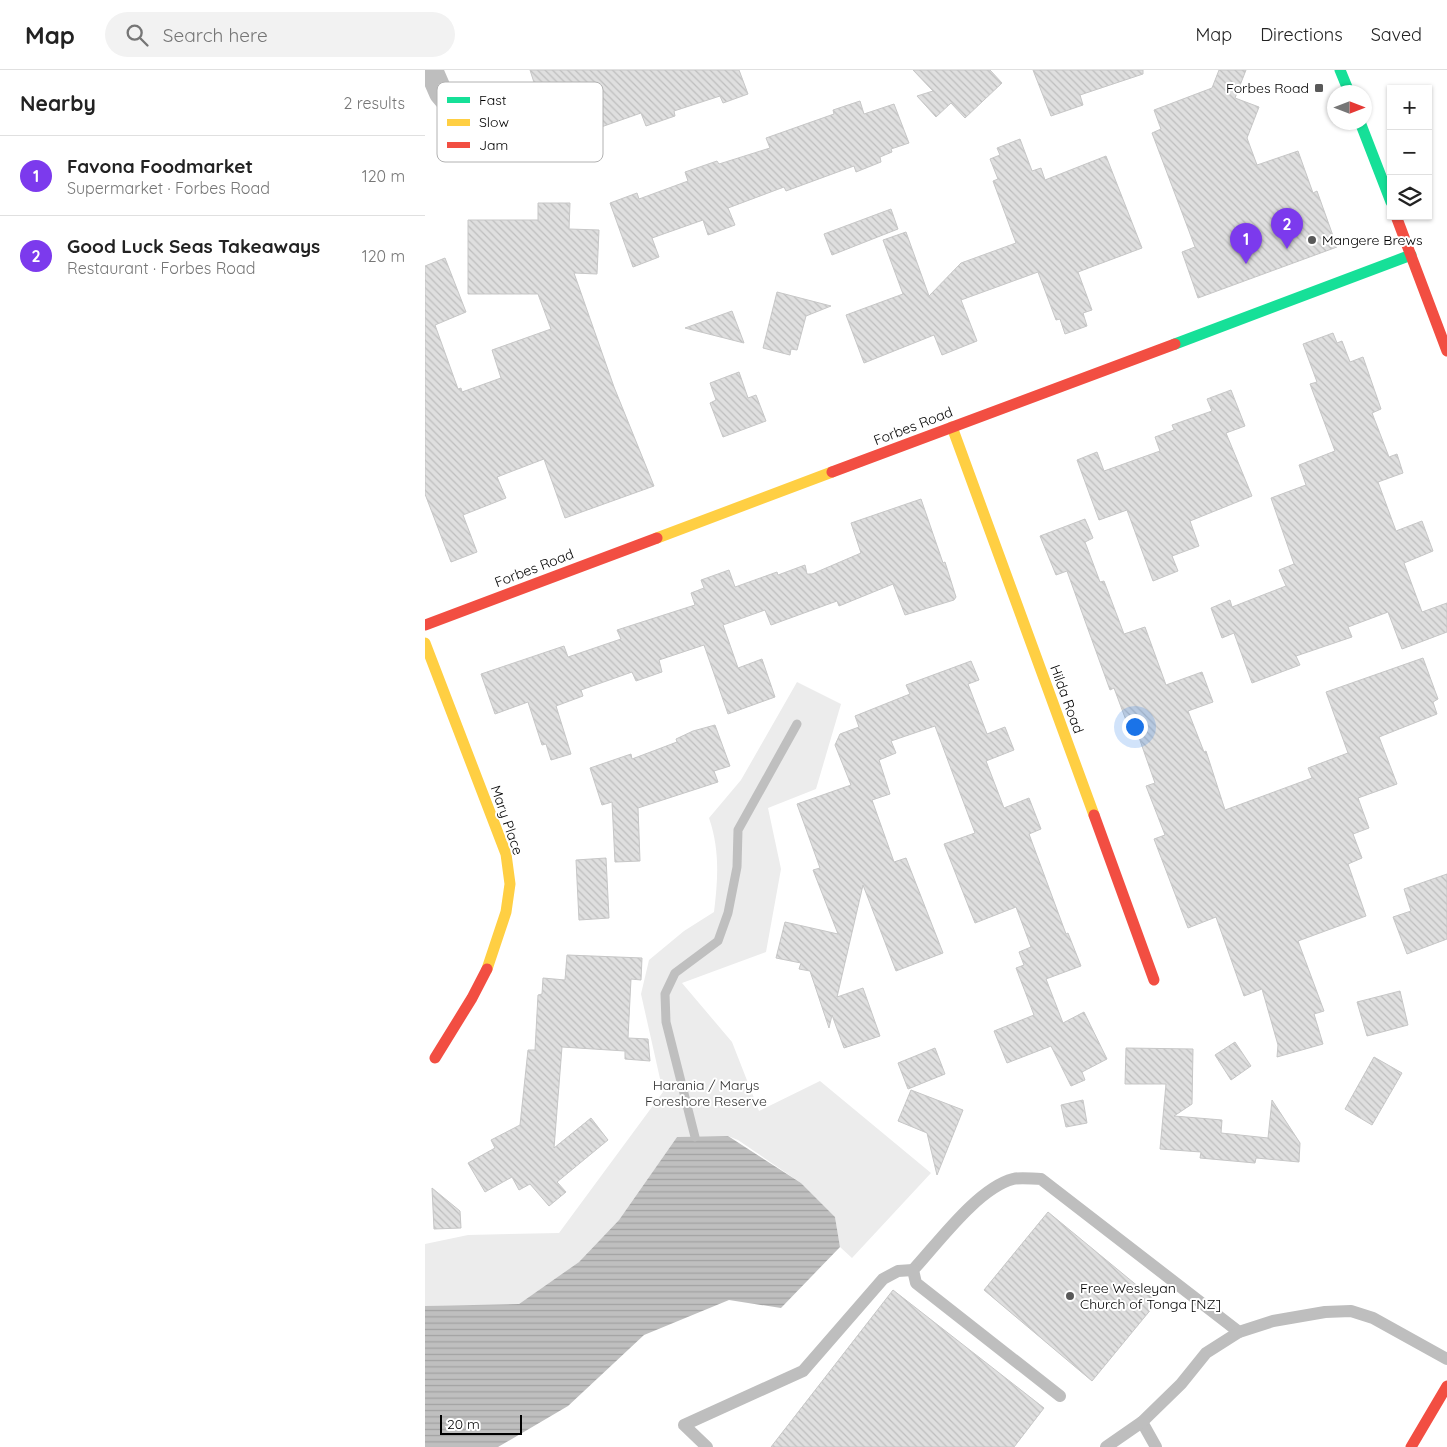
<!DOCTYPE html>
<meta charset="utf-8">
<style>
body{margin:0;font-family:Quicksand,sans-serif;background:#f2f2f2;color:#222}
.controls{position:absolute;right:15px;top:15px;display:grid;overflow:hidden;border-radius:0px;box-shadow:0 1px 4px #0004}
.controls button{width:45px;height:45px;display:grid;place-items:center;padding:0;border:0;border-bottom:1px solid #e0e0e0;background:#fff;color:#222;font:25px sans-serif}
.compass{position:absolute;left:902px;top:15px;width:45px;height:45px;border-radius:50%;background:#fff;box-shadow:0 1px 4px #0004;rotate:90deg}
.scale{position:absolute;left:15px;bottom:12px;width:82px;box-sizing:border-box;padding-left:5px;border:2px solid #000;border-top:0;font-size:14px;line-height:18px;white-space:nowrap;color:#000;-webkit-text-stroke:4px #fff;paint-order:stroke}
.you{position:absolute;left:709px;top:656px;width:18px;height:18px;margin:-12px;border:4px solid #fff;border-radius:50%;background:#1a73e8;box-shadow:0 0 0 8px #1a73e833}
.badge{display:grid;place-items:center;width:32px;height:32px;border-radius:50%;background:#7c3aed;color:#fff;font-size:16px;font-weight:700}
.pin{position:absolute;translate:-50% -41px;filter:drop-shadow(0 1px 2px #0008)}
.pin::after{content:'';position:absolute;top:26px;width:18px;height:15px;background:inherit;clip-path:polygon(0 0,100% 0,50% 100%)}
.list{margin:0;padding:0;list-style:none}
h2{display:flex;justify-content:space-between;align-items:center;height:65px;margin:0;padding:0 20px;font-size:21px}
h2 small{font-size:16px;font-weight:400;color:#767676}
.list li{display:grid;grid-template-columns:32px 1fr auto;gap:15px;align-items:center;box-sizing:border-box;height:80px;padding:0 20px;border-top:1px solid #e0e0e0}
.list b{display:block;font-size:19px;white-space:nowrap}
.list p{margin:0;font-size:16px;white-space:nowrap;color:#767676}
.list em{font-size:16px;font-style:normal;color:#767676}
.icon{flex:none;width:28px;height:28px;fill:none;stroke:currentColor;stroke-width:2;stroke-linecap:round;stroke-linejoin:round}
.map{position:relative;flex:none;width:1022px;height:1377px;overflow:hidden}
header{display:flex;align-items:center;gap:30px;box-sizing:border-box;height:70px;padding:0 25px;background:#fff;border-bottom:1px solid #e0e0e0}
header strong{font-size:24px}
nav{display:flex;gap:28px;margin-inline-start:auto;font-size:18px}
.search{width:350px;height:45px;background:#f2f2f2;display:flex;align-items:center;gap:12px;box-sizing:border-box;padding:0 18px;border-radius:28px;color:#767676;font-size:19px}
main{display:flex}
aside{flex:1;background:#fff}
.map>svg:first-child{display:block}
.green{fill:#ececec}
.water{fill:url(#water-rules)}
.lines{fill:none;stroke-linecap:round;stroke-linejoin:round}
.stream{stroke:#bfbfbf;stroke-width:9}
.building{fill:url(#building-back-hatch);stroke:#c7c7c7}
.lane{stroke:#bebebe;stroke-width:12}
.street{stroke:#bebebe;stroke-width:24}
.fast{stroke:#16e098;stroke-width:11}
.slow{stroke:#ffcf43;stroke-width:11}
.jam{stroke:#f24e42;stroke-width:11}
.poi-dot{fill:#595959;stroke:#fff;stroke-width:2}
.labels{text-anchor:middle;stroke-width:4;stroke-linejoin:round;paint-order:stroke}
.poi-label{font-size:14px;fill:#000;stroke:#fff;text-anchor:start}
.street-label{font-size:14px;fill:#000;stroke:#fff}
.park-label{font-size:14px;fill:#333;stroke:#fff}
.key{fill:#fff;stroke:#b2b2b2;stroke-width:1}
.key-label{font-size:14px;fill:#000}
</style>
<header>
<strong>Map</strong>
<div class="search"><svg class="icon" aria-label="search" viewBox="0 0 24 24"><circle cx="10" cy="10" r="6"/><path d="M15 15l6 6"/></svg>Search here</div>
<nav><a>Map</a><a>Directions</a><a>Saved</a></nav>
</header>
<main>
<aside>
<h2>Nearby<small>2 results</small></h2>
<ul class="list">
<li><span class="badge">1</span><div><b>Favona Foodmarket</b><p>Supermarket · Forbes Road</p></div><em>120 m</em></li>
<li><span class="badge">2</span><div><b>Good Luck Seas Takeaways</b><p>Restaurant · Forbes Road</p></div><em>120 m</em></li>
</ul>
</aside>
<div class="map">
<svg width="1022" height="1377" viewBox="0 0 1022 1377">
<defs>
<pattern id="water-rules" width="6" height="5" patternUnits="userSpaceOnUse" patternTransform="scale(1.25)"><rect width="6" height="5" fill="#bfbfbf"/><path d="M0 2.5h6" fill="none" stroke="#a2a2a2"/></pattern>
<pattern id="building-back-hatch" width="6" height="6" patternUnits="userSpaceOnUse" patternTransform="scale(1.25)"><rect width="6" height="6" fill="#dfdfdf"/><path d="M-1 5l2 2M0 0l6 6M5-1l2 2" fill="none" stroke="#bebebe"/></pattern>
</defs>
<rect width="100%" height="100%" fill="#fff"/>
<path class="green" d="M 372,612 L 416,634 L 391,719 L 343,738 L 356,799 L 341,882 L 257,913 L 307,972 L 334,1041 L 395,1011 L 506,1103 L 427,1188 L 415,1177 L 410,1147 L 376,1113 L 313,1070 L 303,1066 L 252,1067 L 194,1150 L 154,1192 L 94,1234 L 0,1236 L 0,1174 L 43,1165 L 134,1163 L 238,1022 L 216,924 L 224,890 L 259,861 L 289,842 C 293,809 295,780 284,748 L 316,710 Z"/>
<polygon class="water" points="303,1066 376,1113 410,1147 415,1177 356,1238 304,1230 219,1265 143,1336 73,1377 0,1377 0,1236 94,1234 154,1192 194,1150 252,1067"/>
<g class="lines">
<polyline class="stream" points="270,1067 241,952 240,924 250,903 293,871 303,843 312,797 313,760 372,654"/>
</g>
<g class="building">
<polygon points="105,0 314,0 323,24 298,33 295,26 249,41 250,46 221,56 216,43 159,63 148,33 147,57 122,65 109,27 113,25"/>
<polygon points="488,0 565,0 577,13 540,48 526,33 511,47 492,26 508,21"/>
<polygon points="608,0 718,0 718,4 655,25 658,35 626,46"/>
<polygon points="794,0 821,0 810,28 834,37 822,68 832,95 873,81 888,123 892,121 912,177 773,228 757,182 770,177 727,63 736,59 729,40 787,18"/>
<polygon points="435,31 439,44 469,34 484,73 466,79 467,82 455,87 456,92 431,102 429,96 361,121 359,117 303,138 310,155 283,165 278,150 227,168 234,187 208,197 185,133 212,123 214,129 263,111 260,102 292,91 294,94 345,78 341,68 409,44 408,40"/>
<polygon points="595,69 607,101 616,98 620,110 681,86 717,178 653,202 667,240 658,243 662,256 640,264 635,249 631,250 613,202 536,230 552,271 517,285 509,265 439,293 421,245 478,224 458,170 481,162 504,226 536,193 591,173 568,111 573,109 565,89 575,85 572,78"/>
<polygon points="113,133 145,133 144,159 174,160 172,204 149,203 189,317 229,416 140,448 119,389 72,407 81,428 38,445 52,482 26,492 0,424 0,196 20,188 41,242 10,255 33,319 36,318 37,322 76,308 67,280 126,259 113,224 43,224 43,150 113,150"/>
<polygon points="466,139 473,159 407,185 399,164"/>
<polygon points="352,222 406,236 381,246 372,280 366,279 365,285 338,278"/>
<polygon points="307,241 319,273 260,258"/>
<polygon points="908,263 912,273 917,271 925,292 938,287 956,339 947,343 964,387 972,384 978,403 953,412 971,461 997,451 1008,481 979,493 997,542 1022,533 1022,562 977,579 963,542 923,557 927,567 871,586 875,595 827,613 809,563 797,568 786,538 805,530 807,537 861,516 854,500 869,494 846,428 881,415 874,395 910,381 885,314 892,312 878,274"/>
<polygon points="314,302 323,328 331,325 341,351 298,367 285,333 291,330 285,313"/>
<polygon points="806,320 820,356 801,363 827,426 765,451 774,476 747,486 753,501 728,511 702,440 674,450 652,390 672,382 679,401 735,381 730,367 749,360 747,355 787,341 782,329"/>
<polygon points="496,429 518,493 520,492 531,527 529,530 480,545 468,514 414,536 412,531 346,555 340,540 298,555 313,598 337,589 350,627 303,644 279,575 234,590 237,602 211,611 207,602 156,620 158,626 131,636 146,684 126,690 121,674 117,675 103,632 70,644 56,604 139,576 143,587 196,569 192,560 270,535 266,523 279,518 276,510 304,500 310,517 352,502 353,505 380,495 382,504 387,504 436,483 426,453"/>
<polygon points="660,449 668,468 660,472 675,512 679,511 699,564 720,557 741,615 777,602 788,632 763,641 779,682 781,681 800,740 887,708 883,698 923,683 901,622 998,588 1013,629 1008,632 1012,644 954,667 972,714 933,728 944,758 928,764 937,788 923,794 941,846 873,871 899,941 889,944 898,974 852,987 853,975 837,919 819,926 791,847 763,858 729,769 740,765 721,716 730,713 711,659 705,661 689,618 685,620 642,501 631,505 615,466"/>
<polygon points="546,591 554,610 543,614 562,664 580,657 589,680 561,691 579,738 604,728 616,759 604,764 641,864 643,863 656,896 621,909 638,953 659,942 682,989 657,1002 660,1010 646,1016 626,976 582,993 569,961 609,945 591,898 599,895 594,882 606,877 591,837 550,853 519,774 550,763 510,656 466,671 471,683 454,690 465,724 447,730 469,792 481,788 518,883 471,901 438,815 412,927 438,918 455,966 419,978 407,945 404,958 385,901 374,899 376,893 351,888 360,852 413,864 388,800 395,798 372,734 426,715 410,675 415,664 434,657 430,646 485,624 481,615"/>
<polygon points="290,655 305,696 289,701 293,712 213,738 215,791 190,792 187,732 177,735 165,698 206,684 207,689 252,672 251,669 268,661"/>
<polygon points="181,788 184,848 154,850 151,790"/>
<polygon points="1022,804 1022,869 982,884 968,847 986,841 979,819"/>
<polygon points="142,885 217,888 216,910 206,909 203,968 223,969 225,991 200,989 200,981 137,977 129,1078 166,1048 183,1070 132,1112 141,1122 124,1136 105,1114 94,1120 87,1107 60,1122 43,1093 70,1078 66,1070 95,1055 103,980 110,980 113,925 117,924 118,908 140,910"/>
<polygon points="975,921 983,955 942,966 932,932"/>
<polygon points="810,972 826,996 806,1010 790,985"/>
<polygon points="510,978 520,1004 483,1019 473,993"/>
<polygon points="701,978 768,979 767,1034 749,1046 797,1050 796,1063 843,1068 847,1030 875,1073 874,1092 831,1088 830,1093 775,1088 776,1082 735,1079 741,1014 700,1014"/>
<polygon points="949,987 977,1003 947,1055 920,1039"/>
<polygon points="486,1020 538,1040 512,1105 502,1063 473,1051"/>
<polygon points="658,1030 662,1053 641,1057 636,1035"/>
<polygon points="7,1118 35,1141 36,1158 9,1159"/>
<polygon points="623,1142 732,1232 667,1311 559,1220"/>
<polygon points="468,1220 619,1338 589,1377 346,1377"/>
</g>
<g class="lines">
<g class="lane">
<path d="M 635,1326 L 491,1213 L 488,1200 C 513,1173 553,1118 588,1109 C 597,1107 607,1109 616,1109 L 814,1262"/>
<polyline points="717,1352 731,1377"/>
<polyline points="282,1377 259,1355 378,1301 458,1209 473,1201 488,1200"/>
<polyline points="681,1377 717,1352 756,1314 781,1283 814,1262 848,1251 900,1242 926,1241 948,1248 1022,1289"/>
</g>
<polyline class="street" points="6,0 16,23 52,66"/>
<g class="fast">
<polyline points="915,0 924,22"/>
<polyline points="935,52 966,132"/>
<polyline points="750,274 986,185"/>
</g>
<g class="slow">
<polyline points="527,357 669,745"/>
<polyline points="232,468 407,402"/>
<polyline points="0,573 81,784 85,814 81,842 62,899"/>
</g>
<g class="jam">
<polyline points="971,146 1022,281"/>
<polyline points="407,402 750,274"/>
<polyline points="0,555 232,468"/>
<polyline points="669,745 729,910"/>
<polyline points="10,988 47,928 62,899"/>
<polyline points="986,1377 1022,1316"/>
</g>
</g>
<g class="poi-dot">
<rect x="889" y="13" width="10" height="10" rx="2.5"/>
<circle cx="887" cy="170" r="5"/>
<circle cx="645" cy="1226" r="5"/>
</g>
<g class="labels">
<g class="poi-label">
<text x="884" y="23" text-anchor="end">Forbes Road</text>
<text x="897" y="175">Mangere Brews</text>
<text x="655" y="1223">Free Wesleyan<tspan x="655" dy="16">Church of Tonga [NZ]</tspan></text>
</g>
<g class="street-label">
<text transform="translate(488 356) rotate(-21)" y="5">Forbes Road</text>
<text transform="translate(109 498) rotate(-21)" y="5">Forbes Road</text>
<text transform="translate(642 629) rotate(70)" y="5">Hilda Road</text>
<text transform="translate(82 750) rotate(71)" y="5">Mary Place</text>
</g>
<g class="park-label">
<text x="281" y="1020">Harania / Marys<tspan x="281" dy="16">Foreshore Reserve</tspan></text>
</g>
</g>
<rect x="12" y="12" width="166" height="80" rx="8" class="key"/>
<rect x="22" y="27" width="23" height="6" fill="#16e098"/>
<rect x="22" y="49" width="23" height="7" fill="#ffcf43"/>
<rect x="22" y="72" width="23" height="6" fill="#f24e42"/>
<g class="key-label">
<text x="54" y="35">Fast</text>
<text x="54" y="57">Slow</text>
<text x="54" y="80">Jam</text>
</g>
</svg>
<div class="controls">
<button>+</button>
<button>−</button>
<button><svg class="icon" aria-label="layers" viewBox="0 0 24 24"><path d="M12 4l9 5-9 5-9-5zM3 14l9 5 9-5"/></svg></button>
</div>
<svg class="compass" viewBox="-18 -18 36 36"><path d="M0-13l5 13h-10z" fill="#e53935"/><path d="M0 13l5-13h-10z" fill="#767676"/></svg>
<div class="scale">20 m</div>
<div class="you"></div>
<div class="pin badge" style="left:821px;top:194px">1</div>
<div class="pin badge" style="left:862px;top:179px">2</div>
</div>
</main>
